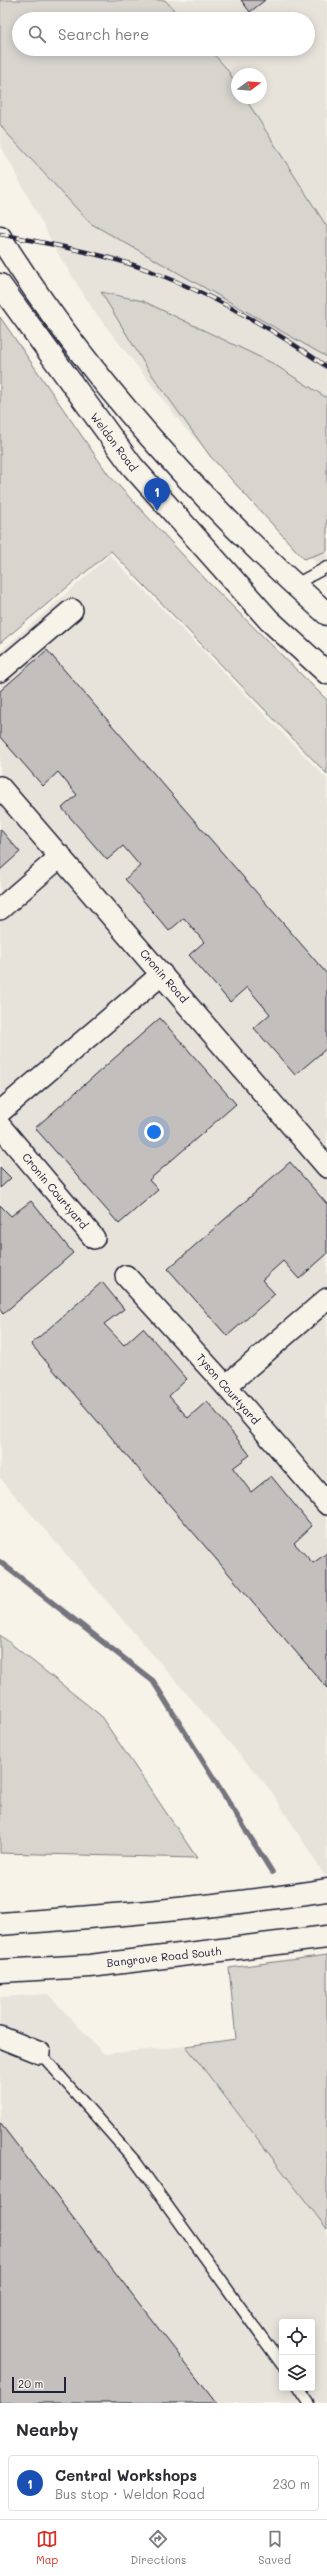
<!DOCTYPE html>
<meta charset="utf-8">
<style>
body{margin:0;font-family:Mali,sans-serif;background:#f2f2f3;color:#2b2b33}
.controls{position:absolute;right:12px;bottom:12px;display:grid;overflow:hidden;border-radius:4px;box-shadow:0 2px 10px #0003}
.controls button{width:36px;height:36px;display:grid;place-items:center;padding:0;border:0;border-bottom:1px solid #e1e1e2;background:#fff;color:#2b2b33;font:20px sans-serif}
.compass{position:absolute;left:231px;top:68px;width:36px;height:36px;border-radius:50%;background:#fff;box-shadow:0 2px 10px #0003;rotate:74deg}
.scale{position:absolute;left:12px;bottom:10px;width:54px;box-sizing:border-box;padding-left:4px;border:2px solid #22223b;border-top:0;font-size:11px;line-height:14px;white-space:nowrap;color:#22223b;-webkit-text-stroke:3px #f7f3e8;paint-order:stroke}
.you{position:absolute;left:154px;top:1132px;width:14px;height:14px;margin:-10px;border:3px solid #fff;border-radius:50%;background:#1a73e8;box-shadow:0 0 0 6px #1a73e833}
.badge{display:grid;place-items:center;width:26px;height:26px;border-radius:50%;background:#d93025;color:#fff;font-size:13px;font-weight:700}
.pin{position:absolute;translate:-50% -33px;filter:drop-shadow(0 1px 2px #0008)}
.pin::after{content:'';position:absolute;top:21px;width:14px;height:12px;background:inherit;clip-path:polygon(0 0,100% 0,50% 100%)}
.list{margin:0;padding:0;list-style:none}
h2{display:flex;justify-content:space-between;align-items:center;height:52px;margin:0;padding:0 16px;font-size:17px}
h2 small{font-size:13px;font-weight:400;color:#7c7c81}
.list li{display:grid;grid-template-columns:26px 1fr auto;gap:12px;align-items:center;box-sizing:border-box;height:56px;margin:0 8px 8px;padding:0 8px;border:1px solid #e1e1e2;border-radius:4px}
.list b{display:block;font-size:15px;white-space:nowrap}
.list p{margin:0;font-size:13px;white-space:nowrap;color:#7c7c81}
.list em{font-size:13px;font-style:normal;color:#7c7c81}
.icon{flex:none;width:22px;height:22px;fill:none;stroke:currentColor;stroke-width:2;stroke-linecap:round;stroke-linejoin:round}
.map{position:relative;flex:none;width:327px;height:2403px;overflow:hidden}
.search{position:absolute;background:#fff;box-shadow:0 2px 10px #0003;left:12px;right:12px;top:12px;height:44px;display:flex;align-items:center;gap:10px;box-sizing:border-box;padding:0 14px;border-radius:22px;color:#7c7c81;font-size:15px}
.sheet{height:116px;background:#fff}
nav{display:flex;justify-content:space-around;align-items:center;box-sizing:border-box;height:56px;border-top:1px solid #e1e1e2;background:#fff;font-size:11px;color:#7c7c81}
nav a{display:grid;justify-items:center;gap:2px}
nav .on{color:#d93025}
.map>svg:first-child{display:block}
.built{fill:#e7e3db;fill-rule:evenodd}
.green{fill:#d8d5cf;stroke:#7d7c85}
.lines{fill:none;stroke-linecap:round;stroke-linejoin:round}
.stream{stroke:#76747f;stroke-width:5.5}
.building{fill:#c2bfbd;stroke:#22223b}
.service-casing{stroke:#22223b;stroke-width:13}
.minor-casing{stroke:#22223b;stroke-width:24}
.trunk-casing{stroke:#22223b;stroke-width:25}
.service{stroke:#f7f3e8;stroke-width:10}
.minor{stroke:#f7f3e8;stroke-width:21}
.trunk{stroke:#f7f3e8;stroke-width:22}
.rail-casing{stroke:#22223b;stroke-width:4.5}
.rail{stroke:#f7f3e8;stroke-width:3;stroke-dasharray:9;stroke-linecap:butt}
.labels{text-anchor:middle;stroke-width:4;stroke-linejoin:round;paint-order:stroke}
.street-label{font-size:11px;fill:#22223b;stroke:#f7f3e8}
</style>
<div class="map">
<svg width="327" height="2403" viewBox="0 0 327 2403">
<rect width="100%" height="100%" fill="#f7f3e8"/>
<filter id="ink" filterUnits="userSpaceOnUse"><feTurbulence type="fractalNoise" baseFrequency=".025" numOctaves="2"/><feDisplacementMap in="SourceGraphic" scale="8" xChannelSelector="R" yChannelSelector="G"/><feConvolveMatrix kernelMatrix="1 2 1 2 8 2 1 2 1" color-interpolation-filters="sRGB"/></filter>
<g filter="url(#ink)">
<g class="built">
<path d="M 0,0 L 327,0 L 327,574 L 185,428 L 94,311 L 60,257 L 0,144 ZM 19,19 L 308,19 L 308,49 L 19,49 ZM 237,74 L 261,74 L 261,98 L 237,98 Z"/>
<polygon points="110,555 327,779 327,1875 325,1876 271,1791 0,1478 0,652"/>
<path d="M 48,1994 L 104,2054 L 186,2046 L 327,2229 L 327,2403 L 0,2403 L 0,1997 ZM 282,2322 L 312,2322 L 312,2388 L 282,2388 Z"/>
</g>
<g class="green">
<path d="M 0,0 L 165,0 L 182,19 L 19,19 L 19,49 L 209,49 C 223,65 237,76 237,98 L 245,98 L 327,227 L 327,357 L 90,223 L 4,130 L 0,124 Z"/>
<polygon points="101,292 143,301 272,363 327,398 327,551 304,559 210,456 147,368"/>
<polygon points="0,317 108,474 208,582 327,700 327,774 111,551 0,643"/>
<polygon points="0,1635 100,1715 197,1858 0,1853"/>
<polygon points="327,1955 327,2229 186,2046 236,2039 229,1968"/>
</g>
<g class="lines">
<polyline class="stream" points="0,1562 153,1681 272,1872"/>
</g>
<g class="building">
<polygon points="241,0 265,0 250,12"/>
<polygon points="47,650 327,974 327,1048 295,1075 254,1028 270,1014 247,987 230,1002 189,955 204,942 184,918 169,931 125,879 140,866 123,846 107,860 62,808 77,795 58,772 43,786 0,737 0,691"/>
<polygon points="0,829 20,852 0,870"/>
<polygon points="160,1018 236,1104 149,1180 158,1190 119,1224 35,1128"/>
<polygon points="290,1162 327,1204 327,1254 299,1279 283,1261 262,1280 275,1294 227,1336 168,1269"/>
<polygon points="0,1167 11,1178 0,1188"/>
<polygon points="31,1201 73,1253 3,1314 0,1310 0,1205 11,1216"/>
<polygon points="102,1282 124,1309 104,1324 124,1345 143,1328 187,1379 169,1396 188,1418 207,1401 250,1455 233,1468 251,1492 271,1476 312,1526 294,1543 313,1563 327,1553 327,1688 31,1344"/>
<polygon points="0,2123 216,2403 0,2403"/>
</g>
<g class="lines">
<g class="service-casing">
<g id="service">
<polyline points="294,585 327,567"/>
<polyline points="40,2053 136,2162 282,2365"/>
<polyline points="299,2388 309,2403"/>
</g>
</g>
<g class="minor-casing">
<g id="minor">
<polyline points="0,671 72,610"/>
<polyline points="0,787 327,1167"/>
<polyline points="0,909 61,856"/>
<polyline points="0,1112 162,974"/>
<polyline points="0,1126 94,1238"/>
<polyline points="126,1276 226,1386 327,1504"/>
<polyline points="226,1386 327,1299"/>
<polyline points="0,2037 40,2053"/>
</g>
</g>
<g class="trunk-casing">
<g id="trunk">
<path d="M 0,237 C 86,375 205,506 327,614"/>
<polyline points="0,285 132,466 269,620 327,673"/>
<path d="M 0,1924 C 109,1916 219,1907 327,1890"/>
<polyline points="0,1971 90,1966 327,1937"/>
</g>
</g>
<use href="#service" class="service"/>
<use href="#minor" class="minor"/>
<use href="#trunk" class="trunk"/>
<g class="rail-casing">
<path id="rail" d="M 0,234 C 49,244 101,253 148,270 C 211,294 272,328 327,367"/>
</g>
<use href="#rail" class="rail"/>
</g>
</g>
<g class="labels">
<g class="street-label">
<text transform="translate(114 442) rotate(53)" y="4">Weldon Road</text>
<text transform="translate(164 976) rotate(49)" y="4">Cronin Road</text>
<text transform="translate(55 1191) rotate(50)" y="4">Cronin Courtyard</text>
<text transform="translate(228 1389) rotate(49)" y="4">Tyson Courtyard</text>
<text transform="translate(164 1957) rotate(-6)" y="4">Bangrave Road South</text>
</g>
</g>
</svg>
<div class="controls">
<button><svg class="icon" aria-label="locate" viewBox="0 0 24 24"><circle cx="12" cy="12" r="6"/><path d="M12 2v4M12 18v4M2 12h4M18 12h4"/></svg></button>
<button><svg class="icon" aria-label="layers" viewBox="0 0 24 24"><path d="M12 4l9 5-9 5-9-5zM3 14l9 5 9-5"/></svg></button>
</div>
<svg class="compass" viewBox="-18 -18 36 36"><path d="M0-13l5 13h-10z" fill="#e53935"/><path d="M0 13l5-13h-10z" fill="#7c7c81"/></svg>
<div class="scale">20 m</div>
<div class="you"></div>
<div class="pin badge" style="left:157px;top:511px;background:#1a4fb4">1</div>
<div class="search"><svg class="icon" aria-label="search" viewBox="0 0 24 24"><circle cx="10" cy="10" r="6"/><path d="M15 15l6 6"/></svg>Search here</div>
</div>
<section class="sheet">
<h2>Nearby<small></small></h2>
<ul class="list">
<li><span class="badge" style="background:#1a4fb4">1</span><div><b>Central Workshops</b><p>Bus stop · Weldon Road</p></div><em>230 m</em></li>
</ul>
</section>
<nav>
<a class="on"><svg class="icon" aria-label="map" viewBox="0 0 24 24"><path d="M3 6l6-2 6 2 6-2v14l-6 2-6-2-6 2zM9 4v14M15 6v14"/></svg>Map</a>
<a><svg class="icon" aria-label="directions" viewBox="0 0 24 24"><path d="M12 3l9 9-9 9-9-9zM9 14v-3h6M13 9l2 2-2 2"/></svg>Directions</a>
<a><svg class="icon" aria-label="saved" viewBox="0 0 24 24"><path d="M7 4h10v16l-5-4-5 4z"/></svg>Saved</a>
</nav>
